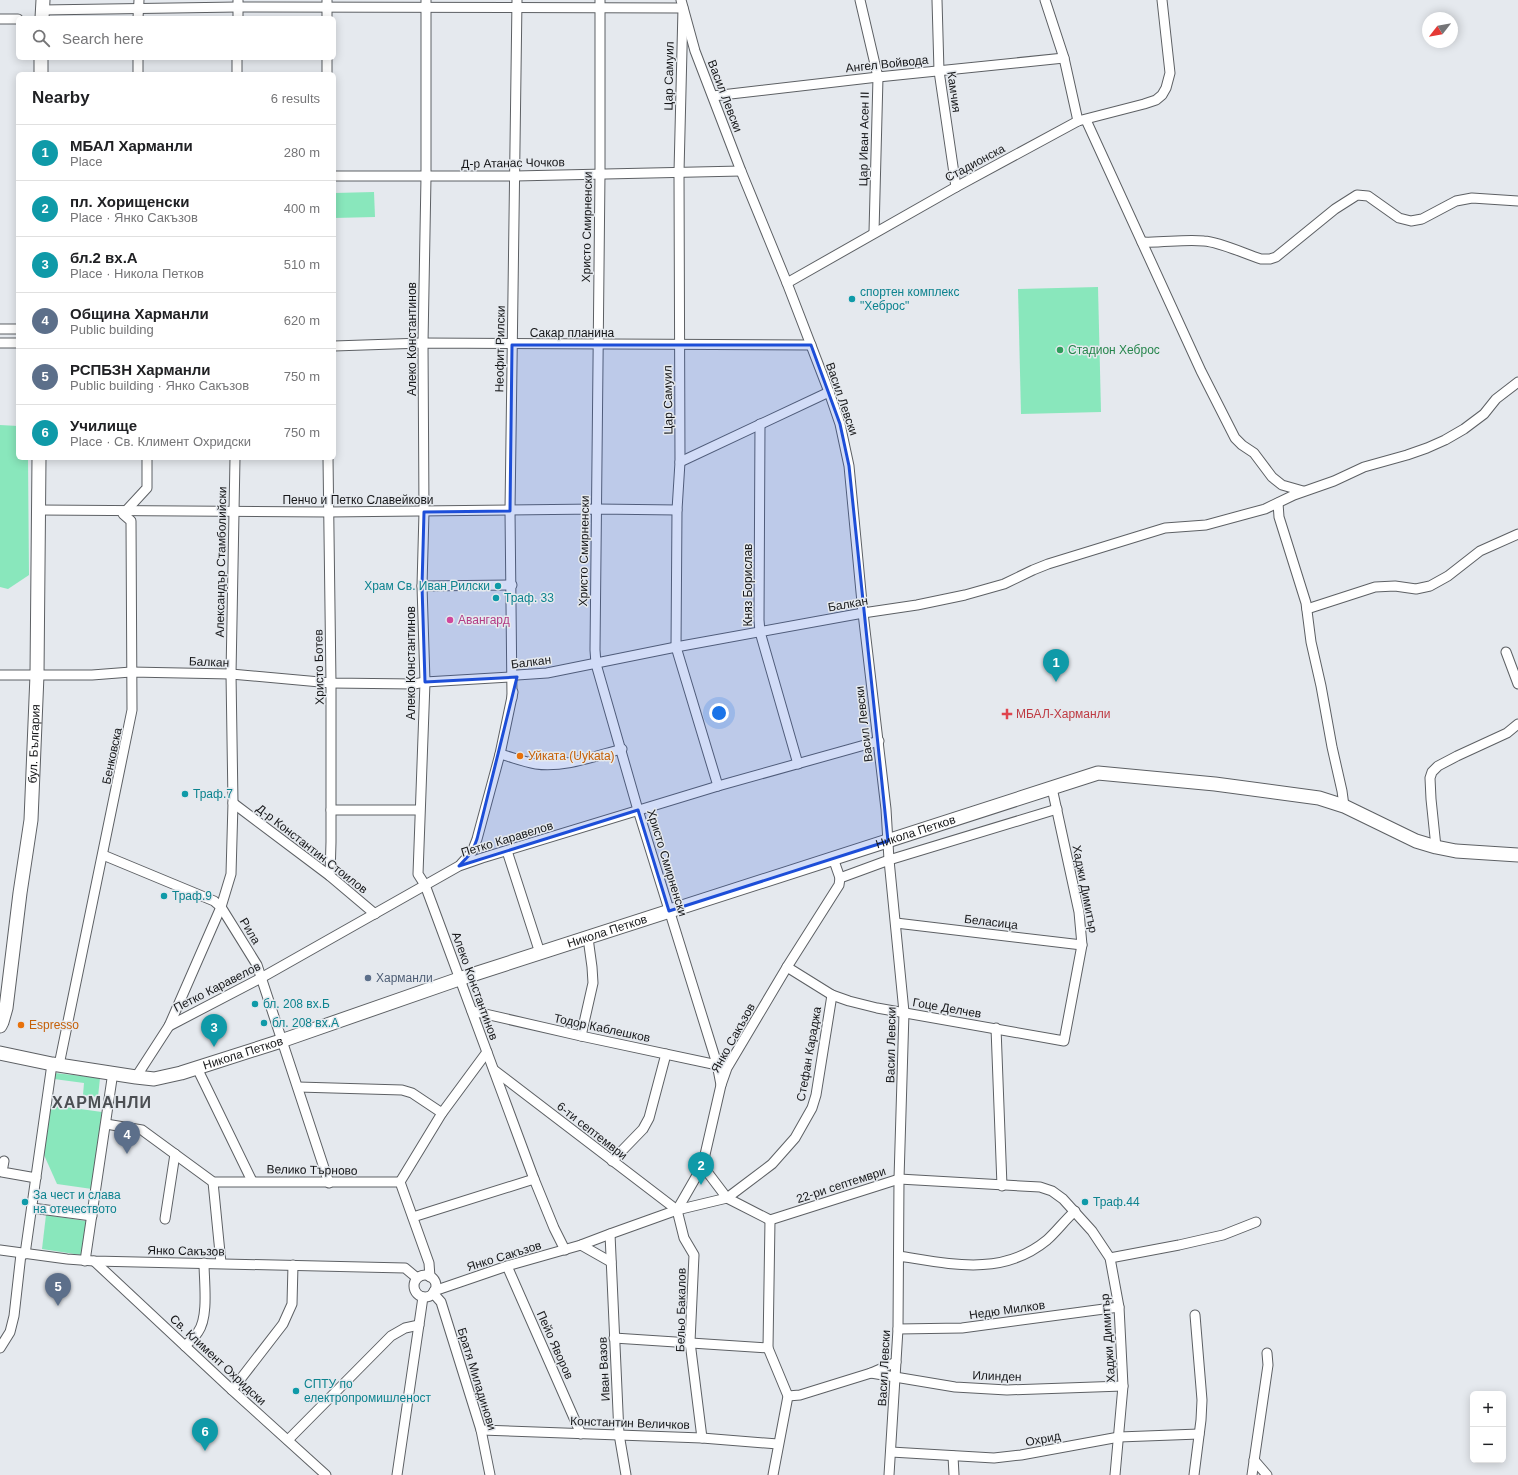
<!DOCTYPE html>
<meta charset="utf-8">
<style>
body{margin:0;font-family:Helvetica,sans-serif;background:#f2f2f2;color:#202124}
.controls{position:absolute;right:12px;bottom:12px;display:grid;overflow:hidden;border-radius:6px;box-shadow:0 2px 10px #0003}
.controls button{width:36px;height:36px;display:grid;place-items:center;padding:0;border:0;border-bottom:1px solid #e0e0e0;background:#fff;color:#202124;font:20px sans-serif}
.compass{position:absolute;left:1422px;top:12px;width:36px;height:36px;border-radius:50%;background:#fff;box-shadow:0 2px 10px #0003;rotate:239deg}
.you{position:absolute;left:719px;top:713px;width:14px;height:14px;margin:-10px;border:3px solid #fff;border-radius:50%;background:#1a73e8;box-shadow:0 0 0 6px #1a73e833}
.badge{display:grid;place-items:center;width:26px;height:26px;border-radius:50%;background:#0f766e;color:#fff;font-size:13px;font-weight:700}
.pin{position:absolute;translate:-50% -33px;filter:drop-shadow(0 1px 2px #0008)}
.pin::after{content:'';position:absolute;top:21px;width:14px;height:12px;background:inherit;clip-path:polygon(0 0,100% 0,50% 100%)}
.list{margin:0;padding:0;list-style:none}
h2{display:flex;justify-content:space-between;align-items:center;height:52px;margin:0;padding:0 16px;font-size:17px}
h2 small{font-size:13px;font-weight:400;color:#757577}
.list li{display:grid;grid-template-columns:26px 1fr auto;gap:12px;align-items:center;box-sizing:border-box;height:56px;padding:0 16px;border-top:1px solid #e0e0e0}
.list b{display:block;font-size:15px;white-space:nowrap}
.list p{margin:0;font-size:13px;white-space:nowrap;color:#757577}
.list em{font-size:13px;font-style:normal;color:#757577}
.icon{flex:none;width:22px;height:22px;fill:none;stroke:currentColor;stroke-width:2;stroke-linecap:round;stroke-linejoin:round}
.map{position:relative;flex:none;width:1518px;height:1475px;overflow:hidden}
.search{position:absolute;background:#fff;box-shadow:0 2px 10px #0003;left:16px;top:16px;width:320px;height:44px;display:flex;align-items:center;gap:10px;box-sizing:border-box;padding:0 14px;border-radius:6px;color:#757577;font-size:15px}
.panel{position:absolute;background:#fff;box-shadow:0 2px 10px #0003;left:16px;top:72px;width:320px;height:388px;border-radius:6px}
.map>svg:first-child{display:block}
.green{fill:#89e7bc}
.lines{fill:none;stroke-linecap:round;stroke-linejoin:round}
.street-casing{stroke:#5d6064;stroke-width:11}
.secondary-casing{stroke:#5d6064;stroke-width:15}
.street{stroke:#fff;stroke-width:9}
.secondary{stroke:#fff;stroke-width:13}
.marked{fill:#1d4ed8;fill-opacity:0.2;stroke:#1d4ed8;stroke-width:3;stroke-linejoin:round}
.culture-dot{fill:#0f9aa8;stroke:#e5e9ee;stroke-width:1.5}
.leisure-dot{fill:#2e9e5b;stroke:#e5e9ee;stroke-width:1.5}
.hotel-dot{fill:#d1479c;stroke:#e5e9ee;stroke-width:1.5}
.health-dot{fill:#e0444e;stroke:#e5e9ee;stroke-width:1.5}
.food-dot{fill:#e8710a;stroke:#e5e9ee;stroke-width:1.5}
.service-dot{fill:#5c6f8a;stroke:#e5e9ee;stroke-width:1.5}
.labels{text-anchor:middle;stroke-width:3;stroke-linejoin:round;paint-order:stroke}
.street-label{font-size:12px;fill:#161719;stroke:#e5e9ee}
.culture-label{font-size:12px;fill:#0d838f;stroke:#e5e9ee;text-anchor:start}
.leisure-label{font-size:12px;fill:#27864d;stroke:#e5e9ee;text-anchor:start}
.hotel-label{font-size:12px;fill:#b23c85;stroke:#e5e9ee;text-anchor:start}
.health-label{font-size:12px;fill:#be3a42;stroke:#e5e9ee;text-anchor:start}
.food-label{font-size:12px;fill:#c56008;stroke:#e5e9ee;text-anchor:start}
.service-label{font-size:12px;fill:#4e5e75;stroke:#e5e9ee;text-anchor:start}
.district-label{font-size:16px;font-weight:bold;letter-spacing:1px;fill:#4c4f53;stroke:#e5e9ee}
</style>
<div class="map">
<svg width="1518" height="1475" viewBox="0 0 1518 1475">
<rect width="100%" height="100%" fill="#e5e9ee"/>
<g class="green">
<polygon points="374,192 375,217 334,218 334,193"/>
<polygon points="1098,287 1101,412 1021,414 1018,289"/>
<polygon points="0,425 18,426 18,458 28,458 29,575 8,589 0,587"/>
<polygon points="55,1073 100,1078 98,1097 83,1095 84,1083 54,1079"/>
<polygon points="51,1105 102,1112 92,1189 57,1184 44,1155"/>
<polygon points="46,1215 86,1221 81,1255 42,1249"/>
</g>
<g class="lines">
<g class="street-casing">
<g id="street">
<polyline points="426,0 426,177 423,343 424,512 422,586 425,682 418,874 425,885 534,1179 554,1228 565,1250"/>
<polyline points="600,0 600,173 595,650 596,664 638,810 717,1064 721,1085"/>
<polyline points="681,0 695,51 741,171 787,283 829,392 840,424 849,466 863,613 886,809 889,860 904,1012 899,1179 898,1329 889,1475"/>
<polyline points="860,0 878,77 874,232"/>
<polyline points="937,0 939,71 956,187"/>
<polyline points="1045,0 1064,58 1078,121"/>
<polyline points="42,10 238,7 683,8 679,172 680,462 677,510 676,647 718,786"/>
<polyline points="138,18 139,0"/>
<polyline points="238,18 238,0"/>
<polyline points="327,18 327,0"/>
<polyline points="0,19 18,19"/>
<polyline points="327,58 327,74"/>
<polyline points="138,74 138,58"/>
<polyline points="237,74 237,58"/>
<polyline points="713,96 878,77 1064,58"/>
<polyline points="1086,120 1201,371 1235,438 1242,445 1254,453 1272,477 1282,485 1303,491"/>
<polyline points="334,176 515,176 741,171"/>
<path d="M 1142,242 C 1163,243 1183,239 1204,241 C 1220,242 1245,254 1261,259 L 1270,259 L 1276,257 L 1335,209 L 1357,195 L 1368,196 L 1399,218 L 1411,221 L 1422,219 L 1456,201 L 1472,198 L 1518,201"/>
<polyline points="787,283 956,187 1078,121 1144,104 1156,100 1162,95 1166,88 1170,73 1162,0"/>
<polyline points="0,329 18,329"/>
<polyline points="0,343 18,343"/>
<polyline points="334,346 423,343 811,345"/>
<polyline points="760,424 759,620 760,632 798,764"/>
<polyline points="328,458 331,683 331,842 330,876"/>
<polyline points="680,462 829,392"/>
<polyline points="1278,503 1279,517 1306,603 1311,642 1321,686 1332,747 1342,791 1344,806"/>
<polyline points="39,510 328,512 597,509 677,510"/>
<polyline points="422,586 512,585"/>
<polyline points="1307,609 1375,587 1395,586 1416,589 1430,586 1448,576 1480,551 1518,534"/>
<polyline points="1506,652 1518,684"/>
<polyline points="0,675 92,675 131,672 231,674 331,683 414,684 425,682 511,677 517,675 547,673 676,647 863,613 917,605 965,595 1004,584 1033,570 1048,564 1165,528 1206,525 1265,509 1294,495 1334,481 1364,467 1407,455 1427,448 1445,440 1464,429 1484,414 1496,399 1518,382"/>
<polyline points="512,698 510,511 517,0"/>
<path d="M 500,754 C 511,757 524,762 536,764 C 564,768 595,756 622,749"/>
<polyline points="233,803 330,876 375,914"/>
<polyline points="331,810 419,810"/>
<polyline points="1436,847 1431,799 1430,778 1432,772 1438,766 1457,756 1507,733 1518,724"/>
<polyline points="507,851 540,953"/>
<polyline points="103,855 214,901 221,907 257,965 329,1183"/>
<polyline points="833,858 840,878"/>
<polyline points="461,864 472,852 477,839 500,754 513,692"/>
<polyline points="896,923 1082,945"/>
<polyline points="787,967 832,995 849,1001 877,1008 1064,1041 1082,945 1079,912 1052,788"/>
<polyline points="472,1011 581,1036 722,1066"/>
<polyline points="169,1026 261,978 459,866 482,858 718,786 879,741"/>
<polyline points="996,1028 1002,1186"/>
<polyline points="581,1036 593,983 592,967 588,938"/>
<polyline points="59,1065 132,710 131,521 123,514 147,488 147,458"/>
<polyline points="197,1068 252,1181"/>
<polyline points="494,1070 677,1210"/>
<polyline points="136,1077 169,1026 221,907 231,874 233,803 231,674 235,458"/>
<polyline points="298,1087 402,1090 412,1093 442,1113"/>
<polyline points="106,1124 142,1130 213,1182 400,1182 429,1263 430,1277"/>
<polyline points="4,1161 2,1172 36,1178"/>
<polyline points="612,1161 643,1129 649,1118 666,1054"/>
<polyline points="702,1165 727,1198 770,1220 899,1179 1040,1187 1052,1191 1063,1199 1092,1231 1110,1258 1119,1307 1123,1386 1115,1475"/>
<polyline points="213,1182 221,1263"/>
<polyline points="400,1182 442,1113 487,1052"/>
<polyline points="32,1208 92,1216"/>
<polyline points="677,1210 727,1198 772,1164 795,1138 812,1108 816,1095 832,995"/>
<polyline points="677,1210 684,1238 694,1255 690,1342 702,1438"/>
<polyline points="413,1217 534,1179"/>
<polyline points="165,1219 175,1154"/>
<polyline points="770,1220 768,1348 788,1396 773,1475"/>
<polyline points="610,1234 619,1434 626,1475"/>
<polyline points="581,1245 611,1262"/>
<polyline points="0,1250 67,1259 94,1261 405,1268 417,1278"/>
<polyline points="25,1254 52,1064"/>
<path d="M 899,1256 C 951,1264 1002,1277 1047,1240 C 1057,1231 1065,1220 1075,1211"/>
<polyline points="1110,1258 1179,1245 1223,1235 1256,1222"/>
<polyline points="85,1261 113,1072"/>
<polyline points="94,1261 232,1390 326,1475"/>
<polyline points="507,1266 581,1434"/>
<circle cx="425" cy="1286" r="11"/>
<polyline points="434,1291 507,1266 581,1245 610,1234 677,1210 700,1170 704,1159 721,1085 727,1068 787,967 839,885 840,878 889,860 1057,809"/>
<polyline points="433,1293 441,1302 481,1430 490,1475"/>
<polyline points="898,1329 962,1328 1119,1307"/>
<polyline points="614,1338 768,1348"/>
<path d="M 185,1346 C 190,1341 195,1337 198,1332 C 209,1317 204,1281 204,1263"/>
<polyline points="0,1348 10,1332 14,1316 21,1254"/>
<polyline points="871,1373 955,1387 1007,1390 1123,1386"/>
<polyline points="232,1390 283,1324 292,1304 293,1265"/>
<polyline points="788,1396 800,1395 871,1373 896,1362"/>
<polyline points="481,1430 702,1438 778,1444"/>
<polyline points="288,1440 391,1336 405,1328 419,1325"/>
<polyline points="891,1452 994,1458 1021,1455 1119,1437 1199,1434"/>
<polyline points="953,1456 954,1475"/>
<polyline points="1254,1460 1267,1475"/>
<polyline points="397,1475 423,1297"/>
<polyline points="1194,1475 1201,1420 1202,1400 1195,1315"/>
<polyline points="1252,1475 1268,1365 1267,1353"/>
</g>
</g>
<g class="secondary-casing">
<g id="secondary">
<polyline points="42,18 43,0"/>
<polyline points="41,74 41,58"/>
<path id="s1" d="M 0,1026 L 2,1022 L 6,1008 L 20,893 L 31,820 L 37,675 L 39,458"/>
<path id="s2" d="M 0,1053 L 52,1064 L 136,1077 L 154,1079 L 181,1073 L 281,1041 L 459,979 L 1098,773 L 1215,784 L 1319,798 L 1344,806 L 1416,841 L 1436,847 L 1456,851 L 1518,855"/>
</g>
</g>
<use href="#street" class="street"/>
<use href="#secondary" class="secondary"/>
</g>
<path class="marked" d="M 512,345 L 811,345 L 840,424 L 849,466 L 888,841 L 669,911 L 638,810 L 459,866 L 472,852 L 477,839 L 517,677 L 425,682 L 422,586 L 424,512 L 510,511 Z"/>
<g class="culture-dot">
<circle cx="852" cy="299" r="4"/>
<circle cx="498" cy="586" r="4"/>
<circle cx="496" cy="598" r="4"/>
<circle cx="185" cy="794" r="4"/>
<circle cx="164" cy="896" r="4"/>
<circle cx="255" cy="1004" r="4"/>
<circle cx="264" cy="1023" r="4"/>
<circle cx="25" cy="1202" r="4"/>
<circle cx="1085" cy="1202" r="4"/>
<circle cx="296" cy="1391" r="4"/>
</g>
<circle class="leisure-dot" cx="1060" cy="350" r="4"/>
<circle class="hotel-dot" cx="450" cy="620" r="4"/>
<path class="health-dot" d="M1005 708h4v4h4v4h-4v4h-4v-4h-4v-4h4z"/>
<g class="food-dot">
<circle cx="520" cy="756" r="4"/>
<circle cx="21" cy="1025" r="4"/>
</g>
<circle class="service-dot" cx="368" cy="978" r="4"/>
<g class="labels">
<g class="street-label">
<text transform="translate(887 64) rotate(-6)" y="4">Ангел Войвода</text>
<text transform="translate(669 76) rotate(-89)" y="4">Цар Самуил</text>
<text transform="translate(954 92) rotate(82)" y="4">Камчия</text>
<text transform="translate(725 96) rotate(69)" y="4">Васил Левски</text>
<text transform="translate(864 139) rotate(-89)" y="4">Цар Иван Асен II</text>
<text transform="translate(513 163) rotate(-1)" y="4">Д-р Атанас Чочков</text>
<text transform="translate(975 163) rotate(-28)" y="4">Стадионска</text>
<text transform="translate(587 227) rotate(-89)" y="4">Христо Смирненски</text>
<text x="572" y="337">Сакар планина</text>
<text transform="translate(412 339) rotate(-90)" y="4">Алеко Константинов</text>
<text transform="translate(500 349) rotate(-89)" y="4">Неофит Рилски</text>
<text transform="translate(842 399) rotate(71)" y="4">Васил Левски</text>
<text transform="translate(668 400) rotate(-91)" y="4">Цар Самуил</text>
<text x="358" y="504">Пенчо и Петко Славейкови</text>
<text transform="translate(584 551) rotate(-89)" y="4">Христо Смирненски</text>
<text transform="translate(221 562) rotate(-89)" y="4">Александър Стамболийски</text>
<text transform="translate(748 585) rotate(-90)" y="4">Княз Борислав</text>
<text transform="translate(848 604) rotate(-10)" y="4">Балкан</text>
<text transform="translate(209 662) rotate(2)" y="4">Балкан</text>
<text transform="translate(531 662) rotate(-7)" y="4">Балкан</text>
<text transform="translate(411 663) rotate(-90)" y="4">Алеко Константинов</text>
<text transform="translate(319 667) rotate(-91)" y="4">Христо Ботев</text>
<text transform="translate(864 724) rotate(-97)" y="4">Васил Левски</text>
<text dy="4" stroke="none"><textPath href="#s1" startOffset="285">бул. България</textPath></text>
<text transform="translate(112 756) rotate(-78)" y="4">Бенковска</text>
<text dy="4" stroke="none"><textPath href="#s2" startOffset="957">Никола Петков</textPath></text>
<text transform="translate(507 839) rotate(-17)" y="4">Петко Каравелов</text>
<text transform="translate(312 849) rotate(38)" y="4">Д-р Константин Стоилов</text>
<text transform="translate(667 863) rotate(73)" y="4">Христо Смирненски</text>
<text transform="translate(1085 889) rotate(79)" y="4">Хаджи Димитър</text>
<text transform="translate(991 922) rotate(7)" y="4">Беласица</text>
<text transform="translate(250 931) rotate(59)" y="4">Рила</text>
<text dy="4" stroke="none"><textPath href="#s2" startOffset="633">Никола Петков</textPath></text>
<text transform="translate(475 986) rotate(70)" y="4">Алеко Константинов</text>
<text transform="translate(217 987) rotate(-27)" y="4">Петко Каравелов</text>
<text transform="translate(947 1008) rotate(10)" y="4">Гоце Делчев</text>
<text transform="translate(602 1028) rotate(12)" y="4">Тодор Каблешков</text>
<text transform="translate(733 1038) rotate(-61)" y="4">Янко Сакъзов</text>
<text transform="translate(891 1045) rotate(-89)" y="4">Васил Левски</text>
<text dy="4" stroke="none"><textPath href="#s2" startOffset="249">Никола Петков</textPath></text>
<text transform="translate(809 1054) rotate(-80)" y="4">Стефан Караджа</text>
<text transform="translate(592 1131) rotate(38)" y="4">6-ти септември</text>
<text transform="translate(312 1170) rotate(1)" y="4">Велико Търново</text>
<text transform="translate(841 1185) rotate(-18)" y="4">22-ри септември</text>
<text transform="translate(186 1251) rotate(1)" y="4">Янко Сакъзов</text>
<text transform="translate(504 1256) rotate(-17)" y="4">Янко Сакъзов</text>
<text transform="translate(681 1310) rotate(-89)" y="4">Бельо Бакалов</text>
<text transform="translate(1007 1310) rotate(-8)" y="4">Недю Милков</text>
<text transform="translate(1108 1338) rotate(-94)" y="4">Хаджи Димитър</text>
<text transform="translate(555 1345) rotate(66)" y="4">Пейо Яворов</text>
<text transform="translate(218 1360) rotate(43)" y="4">Св. Климент Охридски</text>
<text transform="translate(884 1368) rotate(-87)" y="4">Васил Левски</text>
<text transform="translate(604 1369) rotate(-93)" y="4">Иван Вазов</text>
<text transform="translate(997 1376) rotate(2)" y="4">Илинден</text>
<text transform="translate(477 1379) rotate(73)" y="4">Братя Миладинови</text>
<text transform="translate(630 1423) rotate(2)" y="4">Константин Величков</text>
<text transform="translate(1043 1439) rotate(-11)" y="4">Охрид</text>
</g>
<g class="culture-label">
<text x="860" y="296">спортен комплекс<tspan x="860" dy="14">"Хеброс"</tspan></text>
<text x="490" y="590" text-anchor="end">Храм Св. Иван Рилски</text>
<text x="504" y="602">Траф. 33</text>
<text x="193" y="798">Траф.7</text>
<text x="172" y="900">Траф.9</text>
<text x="263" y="1008">бл. 208 вх.Б</text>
<text x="272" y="1027">бл. 208 вх.А</text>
<text x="33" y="1199">За чест и слава<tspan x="33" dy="14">на отечеството</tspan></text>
<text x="1093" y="1206">Траф.44</text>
<text x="304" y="1388">СПТУ по<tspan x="304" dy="14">електропромишленост</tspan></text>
</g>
<g class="leisure-label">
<text x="1068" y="354">Стадион Хеброс</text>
</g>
<g class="hotel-label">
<text x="458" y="624">Авангард</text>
</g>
<g class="health-label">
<text x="1016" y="718">МБАЛ-Харманли</text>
</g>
<g class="food-label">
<text x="528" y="760">Уйката (Uykata)</text>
<text x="29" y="1029">Espresso</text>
</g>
<g class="service-label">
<text x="376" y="982">Харманли</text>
</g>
<g class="district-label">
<text x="102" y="1108">ХАРМАНЛИ</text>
</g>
</g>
</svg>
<div class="controls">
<button>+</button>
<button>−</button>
</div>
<svg class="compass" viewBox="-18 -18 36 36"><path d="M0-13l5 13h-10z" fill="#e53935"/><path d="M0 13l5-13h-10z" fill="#757577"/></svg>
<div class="you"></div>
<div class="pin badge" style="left:1056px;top:682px;background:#0f9aa8">1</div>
<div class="pin badge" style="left:701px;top:1185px;background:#0f9aa8">2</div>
<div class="pin badge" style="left:214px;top:1047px;background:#0f9aa8">3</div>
<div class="pin badge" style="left:127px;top:1154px;background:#5c6f8a">4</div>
<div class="pin badge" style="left:58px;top:1306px;background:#5c6f8a">5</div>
<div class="pin badge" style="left:205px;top:1451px;background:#0f9aa8">6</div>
<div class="search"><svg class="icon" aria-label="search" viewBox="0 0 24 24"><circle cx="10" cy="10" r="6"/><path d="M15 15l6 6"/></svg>Search here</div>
<section class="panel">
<h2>Nearby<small>6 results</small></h2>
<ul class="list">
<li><span class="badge" style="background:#0f9aa8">1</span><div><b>МБАЛ Харманли</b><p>Place</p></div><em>280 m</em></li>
<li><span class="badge" style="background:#0f9aa8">2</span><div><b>пл. Хорищенски</b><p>Place · Янко Сакъзов</p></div><em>400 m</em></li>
<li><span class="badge" style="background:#0f9aa8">3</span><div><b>бл.2 вх.А</b><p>Place · Никола Петков</p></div><em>510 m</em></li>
<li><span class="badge" style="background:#5c6f8a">4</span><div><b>Община Харманли</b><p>Public building</p></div><em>620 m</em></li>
<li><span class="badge" style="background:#5c6f8a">5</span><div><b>РСПБЗН Харманли</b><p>Public building · Янко Сакъзов</p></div><em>750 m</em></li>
<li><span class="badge" style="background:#0f9aa8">6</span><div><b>Училище</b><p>Place · Св. Климент Охридски</p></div><em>750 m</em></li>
</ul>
</section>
</div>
